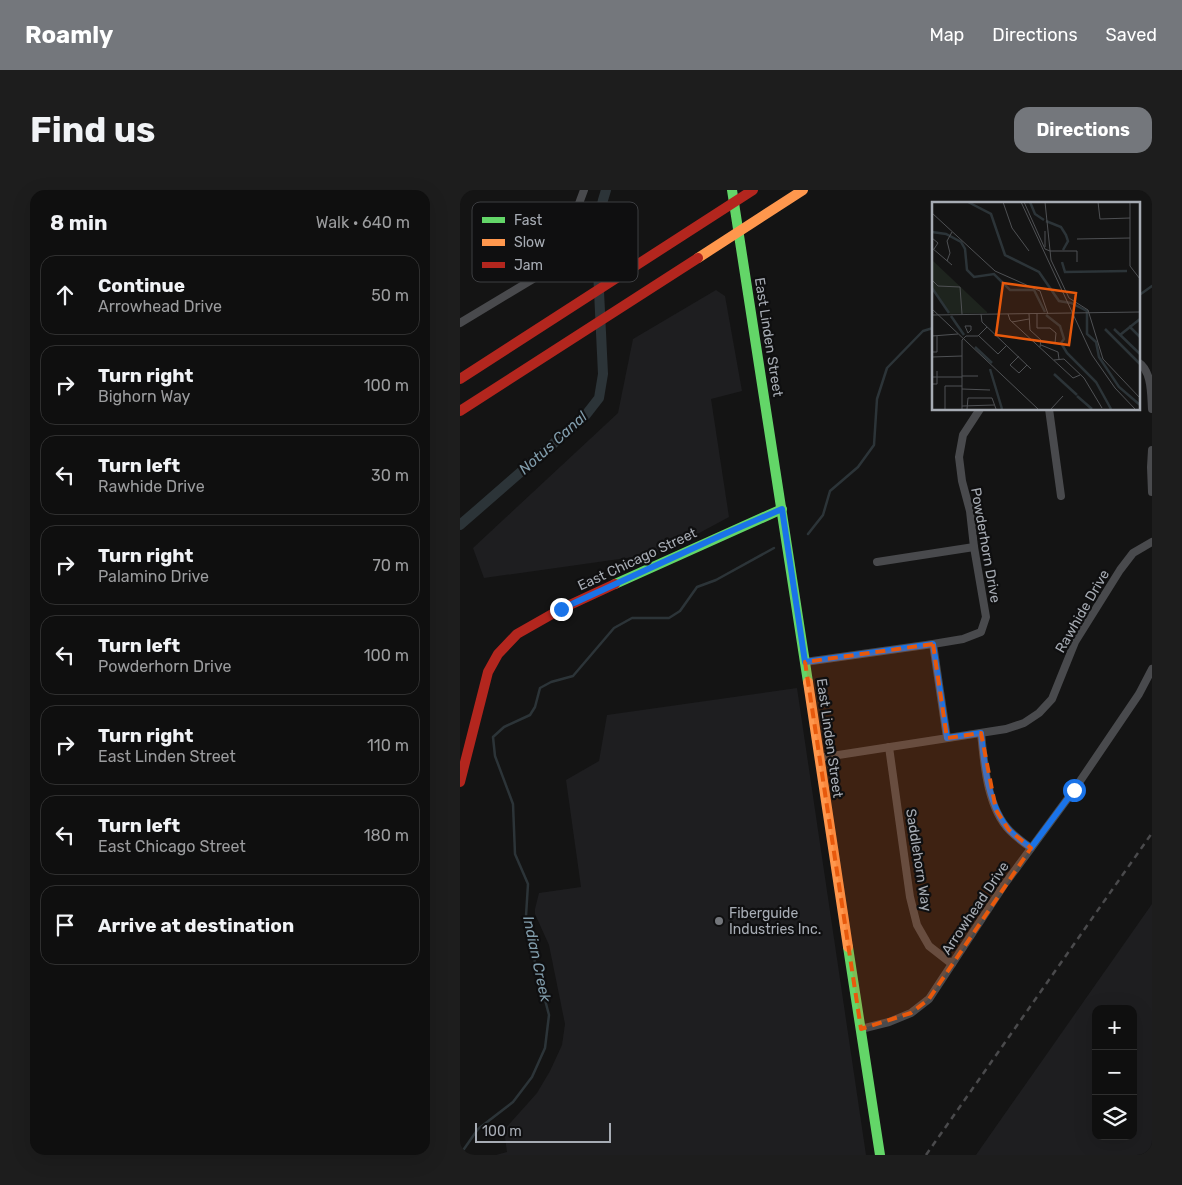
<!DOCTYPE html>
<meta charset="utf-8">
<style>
body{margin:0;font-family:Rubik,sans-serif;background:#1d1d1d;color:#f1f3f6}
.controls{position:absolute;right:15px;bottom:15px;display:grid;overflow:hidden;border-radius:10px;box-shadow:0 5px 20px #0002}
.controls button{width:45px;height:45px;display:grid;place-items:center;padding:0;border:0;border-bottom:1px solid #2f2f2f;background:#0f0f0f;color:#f1f3f6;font:25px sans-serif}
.scale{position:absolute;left:15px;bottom:12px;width:136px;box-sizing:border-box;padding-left:5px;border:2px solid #a7acb4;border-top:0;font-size:14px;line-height:18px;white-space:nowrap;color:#a7acb4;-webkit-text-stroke:4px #0f0f10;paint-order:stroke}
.stop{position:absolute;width:15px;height:15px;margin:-11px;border:4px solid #1a73e8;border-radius:50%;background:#fff}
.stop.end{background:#1a73e8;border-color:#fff;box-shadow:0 1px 5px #0008}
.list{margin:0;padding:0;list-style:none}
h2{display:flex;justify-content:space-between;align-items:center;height:65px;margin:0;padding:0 20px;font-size:21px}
h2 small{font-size:16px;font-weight:400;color:#9b9c9e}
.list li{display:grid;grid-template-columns:32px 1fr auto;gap:15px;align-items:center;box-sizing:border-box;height:80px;margin:0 10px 10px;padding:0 10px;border:1px solid #2f2f2f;border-radius:15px}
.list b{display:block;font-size:19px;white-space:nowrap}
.list p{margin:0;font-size:16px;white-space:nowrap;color:#9b9c9e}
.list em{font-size:16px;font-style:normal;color:#9b9c9e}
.icon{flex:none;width:28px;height:28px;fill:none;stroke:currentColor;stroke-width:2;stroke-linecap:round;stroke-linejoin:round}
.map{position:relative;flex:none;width:692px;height:965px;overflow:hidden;border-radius:15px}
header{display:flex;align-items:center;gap:30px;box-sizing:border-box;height:70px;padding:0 25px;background:#74777c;color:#fff}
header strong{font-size:24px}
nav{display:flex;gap:28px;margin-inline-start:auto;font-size:18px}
.intro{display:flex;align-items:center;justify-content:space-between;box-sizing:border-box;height:120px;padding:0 30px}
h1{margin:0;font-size:35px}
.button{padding:12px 22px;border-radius:15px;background:#74777c;color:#fff;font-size:18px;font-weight:700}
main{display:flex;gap:30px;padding:0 30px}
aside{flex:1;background:#0f0f0f;border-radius:15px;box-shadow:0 5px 20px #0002}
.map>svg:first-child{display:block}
.built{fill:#1e1e20;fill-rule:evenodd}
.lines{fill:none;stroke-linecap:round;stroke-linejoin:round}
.stream{stroke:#2c3438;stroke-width:2.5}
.canal{stroke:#2c3438;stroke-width:10}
.street{stroke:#494a4d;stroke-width:8}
.fast{stroke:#63d668;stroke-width:10}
.slow{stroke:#ff974d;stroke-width:10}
.jam{stroke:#b3261e;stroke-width:10}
.rail{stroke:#4a4a4c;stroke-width:2.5;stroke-dasharray:6 5;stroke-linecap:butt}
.route{stroke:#1a73e8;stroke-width:6}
.marked{fill:#e8590c;fill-opacity:0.2;stroke:#e8590c;stroke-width:4;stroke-dasharray:10 6;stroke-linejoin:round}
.poi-dot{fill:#74777c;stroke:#0f0f10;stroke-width:2}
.labels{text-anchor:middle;stroke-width:4.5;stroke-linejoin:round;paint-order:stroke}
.street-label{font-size:14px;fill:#a7acb4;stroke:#0f0f10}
.poi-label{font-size:14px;fill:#a7acb4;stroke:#0f0f10;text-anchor:start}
.water-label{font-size:15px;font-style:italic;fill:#819dac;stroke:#0f0f10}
.inset-river{fill:none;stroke:#2c3438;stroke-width:2.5}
.inset-road{fill:none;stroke:#4f5154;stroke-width:1}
.view{fill:#e8590c;fill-opacity:0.15;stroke:#e8590c;stroke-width:2.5}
.inset-edge{fill:none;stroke:#a7acb4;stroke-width:2.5}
.key{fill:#0f0f10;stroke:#3d3e41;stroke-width:1}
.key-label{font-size:14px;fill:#a7acb4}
</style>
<header>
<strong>Roamly</strong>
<nav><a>Map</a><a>Directions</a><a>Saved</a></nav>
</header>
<div class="intro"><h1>Find us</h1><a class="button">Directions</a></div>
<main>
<aside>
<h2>8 min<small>Walk · 640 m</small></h2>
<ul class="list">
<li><svg class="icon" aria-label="ahead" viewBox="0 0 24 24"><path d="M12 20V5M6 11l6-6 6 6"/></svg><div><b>Continue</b><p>Arrowhead Drive</p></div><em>50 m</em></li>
<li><svg class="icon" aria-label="right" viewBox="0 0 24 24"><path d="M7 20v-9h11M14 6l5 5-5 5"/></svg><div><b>Turn right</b><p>Bighorn Way</p></div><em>100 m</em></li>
<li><svg class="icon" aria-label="left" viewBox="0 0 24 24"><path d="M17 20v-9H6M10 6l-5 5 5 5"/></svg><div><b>Turn left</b><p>Rawhide Drive</p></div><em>30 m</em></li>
<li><svg class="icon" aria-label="right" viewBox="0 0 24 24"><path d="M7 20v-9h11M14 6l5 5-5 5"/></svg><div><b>Turn right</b><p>Palamino Drive</p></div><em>70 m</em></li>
<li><svg class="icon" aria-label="left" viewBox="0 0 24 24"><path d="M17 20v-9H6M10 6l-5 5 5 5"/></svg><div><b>Turn left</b><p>Powderhorn Drive</p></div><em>100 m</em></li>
<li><svg class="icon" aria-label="right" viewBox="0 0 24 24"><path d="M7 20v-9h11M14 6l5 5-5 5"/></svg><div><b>Turn right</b><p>East Linden Street</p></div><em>110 m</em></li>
<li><svg class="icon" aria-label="left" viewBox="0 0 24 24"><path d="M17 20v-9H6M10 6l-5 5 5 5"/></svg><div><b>Turn left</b><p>East Chicago Street</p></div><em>180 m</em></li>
<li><svg class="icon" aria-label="arrive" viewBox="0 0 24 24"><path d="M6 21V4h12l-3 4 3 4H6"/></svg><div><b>Arrive at destination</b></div></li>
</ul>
</aside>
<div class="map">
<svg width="692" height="965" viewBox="0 0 692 965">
<rect width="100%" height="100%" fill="#141414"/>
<g class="built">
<polygon points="256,100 265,106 282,201 251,209 269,327 202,363 24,388 13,358 158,223 173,149"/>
<polygon points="337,498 406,965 36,965 47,962 44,940 77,903 90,881 102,855 105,834 89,755 75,724 75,719 79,703 121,697 106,590 139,571 147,525"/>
<path d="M 692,714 L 692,965 L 516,965 ZM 636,819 L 673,819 L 673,946 L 636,946 Z"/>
</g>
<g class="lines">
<g class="stream">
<polyline points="678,106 692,96"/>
<polyline points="348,344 363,325 370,301 398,277 414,255 417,209 427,178 463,141 473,138"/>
<polyline points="0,962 4,959 18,939 53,912 72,887 85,858 89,825 74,768 66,726 68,694 55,664 53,614 35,566 33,547 44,537 70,525 75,517 80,498 91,492 113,486 154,438 172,428 209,428 220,421 237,397 256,390 314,358"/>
</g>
<polyline class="canal" points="0,335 125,226 139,208 143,184 136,39 143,10 146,0"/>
<g class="street">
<polyline points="0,133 83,83 98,65 111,35 124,0"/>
<path d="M 678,172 C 692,181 691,204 692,219"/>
<polyline points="589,219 601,306"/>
<polyline points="692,260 691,277 692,302"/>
<polyline points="417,372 514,357"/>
<polyline points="473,454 487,548"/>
<polyline points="345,472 473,454 503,449 521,442 526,427 514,357 510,321 502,291 499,267 503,245 520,219"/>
<path d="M 521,543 C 524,573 527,618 550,641 C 556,647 564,653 571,658"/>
<polyline points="429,557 450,707 457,735 469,756 492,774"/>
<polyline points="359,568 546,539 564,533 579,523 592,509 615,452 660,380 673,363 692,352"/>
<polyline points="401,839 429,832 451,823 469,809 544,695 614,600 679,504 692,479"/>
</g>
<g class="fast">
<polyline points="272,0 348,492"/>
<polyline points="155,394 322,319"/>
<polyline points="388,757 420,965"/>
</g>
<g class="slow">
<polyline points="238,68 343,0"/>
<polyline points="348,492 388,757"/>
</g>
<g class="jam">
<polyline points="0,189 293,0"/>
<polyline points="0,221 238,68"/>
<polyline points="0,592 28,482 38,464 57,444 101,419 155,394"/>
</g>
<polyline class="rail" points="466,965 692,643"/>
</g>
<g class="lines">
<path class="route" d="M 101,419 L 260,346 L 322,319 L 345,472 L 473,454 L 487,548 L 521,543 C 524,573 528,618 550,641 C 556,647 564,653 571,658 L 614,600"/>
</g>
<path class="marked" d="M 473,454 L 487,548 L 521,543 L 536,620 L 549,640 L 571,658 L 469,809 L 451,823 L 401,839 L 345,472 Z"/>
<circle class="poi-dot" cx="259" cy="731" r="5"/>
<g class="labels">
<g class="street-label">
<text transform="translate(309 147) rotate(81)" y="5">East Linden Street</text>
<text transform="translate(526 355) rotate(80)" y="5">Powderhorn Drive</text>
<text transform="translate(177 369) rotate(-25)" y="5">East Chicago Street</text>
<text transform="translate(622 421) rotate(-60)" y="5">Rawhide Drive</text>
<text transform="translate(370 548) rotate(82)" y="5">East Linden Street</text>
<text transform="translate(459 670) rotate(81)" y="5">Saddlehorn Way</text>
<text transform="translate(515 718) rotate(-56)" y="5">Arrowhead Drive</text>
</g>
<g class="poi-label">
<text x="269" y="728">Fiberguide<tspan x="269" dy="16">Industries Inc.</tspan></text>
</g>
<g class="water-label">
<text transform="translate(93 253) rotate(-42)" y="5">Notus Canal</text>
<text transform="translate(77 769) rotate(78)" y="5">Indian Creek</text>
</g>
</g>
<g transform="translate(472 12)">
<rect width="208" height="208" fill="#141414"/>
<path d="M 0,58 L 55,110 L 55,111 L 18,112 L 0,85 Z" fill="#1e241e"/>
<path class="inset-river" d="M 36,0 L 59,12 L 73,53 L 107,70 L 127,99 L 139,101 L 155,109 L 155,132 L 164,140 L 167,155 L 187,185 L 208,203M 98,0 L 103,12 L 112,18M 114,19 L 129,25 L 134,33 L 136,39 L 131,48M 0,30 L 14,32 L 29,40 L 33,47 L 35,68 L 42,75 L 62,72 L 78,88 L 102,88 L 113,110M 130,60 L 133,70 L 195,69M 0,86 L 17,111M 114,113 L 128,124 L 132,137 L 129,141 L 135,151 L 164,180 L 179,207M 19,114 L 32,133M 197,124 L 208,135M 173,127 L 208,162M 182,127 L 208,152M 188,133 L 208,117M 43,145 L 60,161M 58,167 L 70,207M 122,172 L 145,193M 145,194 L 160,207"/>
<path class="inset-road" d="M 71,0 L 80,26 L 97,49M 89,0 L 160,153 L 183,186 L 203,207M 92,0 L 113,47 L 118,49M 113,0 L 119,58 L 137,96 L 156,108 L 171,157 L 208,196M 166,0 L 168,17 L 198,16M 198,0 L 198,64 L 208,77M 0,11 L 63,69 L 108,89 L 116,112M 113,29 L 113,45M 0,36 L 6,41 L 2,47M 145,37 L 198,36M 0,46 L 20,63M 118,49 L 145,49 L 145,60M 15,59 L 18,51 L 15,39 L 20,30M 0,78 L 6,84 L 28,85 L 30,112M 0,107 L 106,207M 1,110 L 0,113 L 208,110M 49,112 L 50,120 L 99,167M 76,112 L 78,118 L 141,176 L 148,173M 97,112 L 98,128 L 109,138 L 108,145M 105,112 L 105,126 L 118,126 L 124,131 L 123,141 L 110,140M 80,120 L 97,117M 33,124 L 39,124 L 39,128 L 36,131 ZM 0,134 L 26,132M 47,134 L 66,152 L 75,143M 109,143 L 126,150 L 127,157M 0,150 L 5,150 L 5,134M 87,154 L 78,163 L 87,171 L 95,163M 0,155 L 30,154M 122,158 L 132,157 L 152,176 L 170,206M 30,174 L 46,174M 0,175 L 30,175M 0,182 L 5,182 L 5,169M 30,187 L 58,188M 30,204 L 62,203M 13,207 L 13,184 L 30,184M 30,207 L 30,138 L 34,134 L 46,134 L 55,125M 35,207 L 36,196 L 60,196 L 64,207M 119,207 L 131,194"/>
<path class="view" d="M 71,81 L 144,91 L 137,143 L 64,133 Z"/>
<rect width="208" height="208" class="inset-edge"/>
</g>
<rect x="12" y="12" width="166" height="80" rx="8" class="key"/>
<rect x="22" y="27" width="23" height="6" fill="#63d668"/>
<rect x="22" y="49" width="23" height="7" fill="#ff974d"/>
<rect x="22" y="72" width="23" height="6" fill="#b3261e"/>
<g class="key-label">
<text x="54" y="35">Fast</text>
<text x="54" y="57">Slow</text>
<text x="54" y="80">Jam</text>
</g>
</svg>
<div class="controls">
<button>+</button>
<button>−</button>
<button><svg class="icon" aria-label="layers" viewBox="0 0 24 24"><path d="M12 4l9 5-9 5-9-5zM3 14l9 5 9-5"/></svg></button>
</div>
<div class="scale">100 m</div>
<div class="stop" style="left:614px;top:600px"></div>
<div class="stop end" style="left:101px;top:419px"></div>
</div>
</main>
